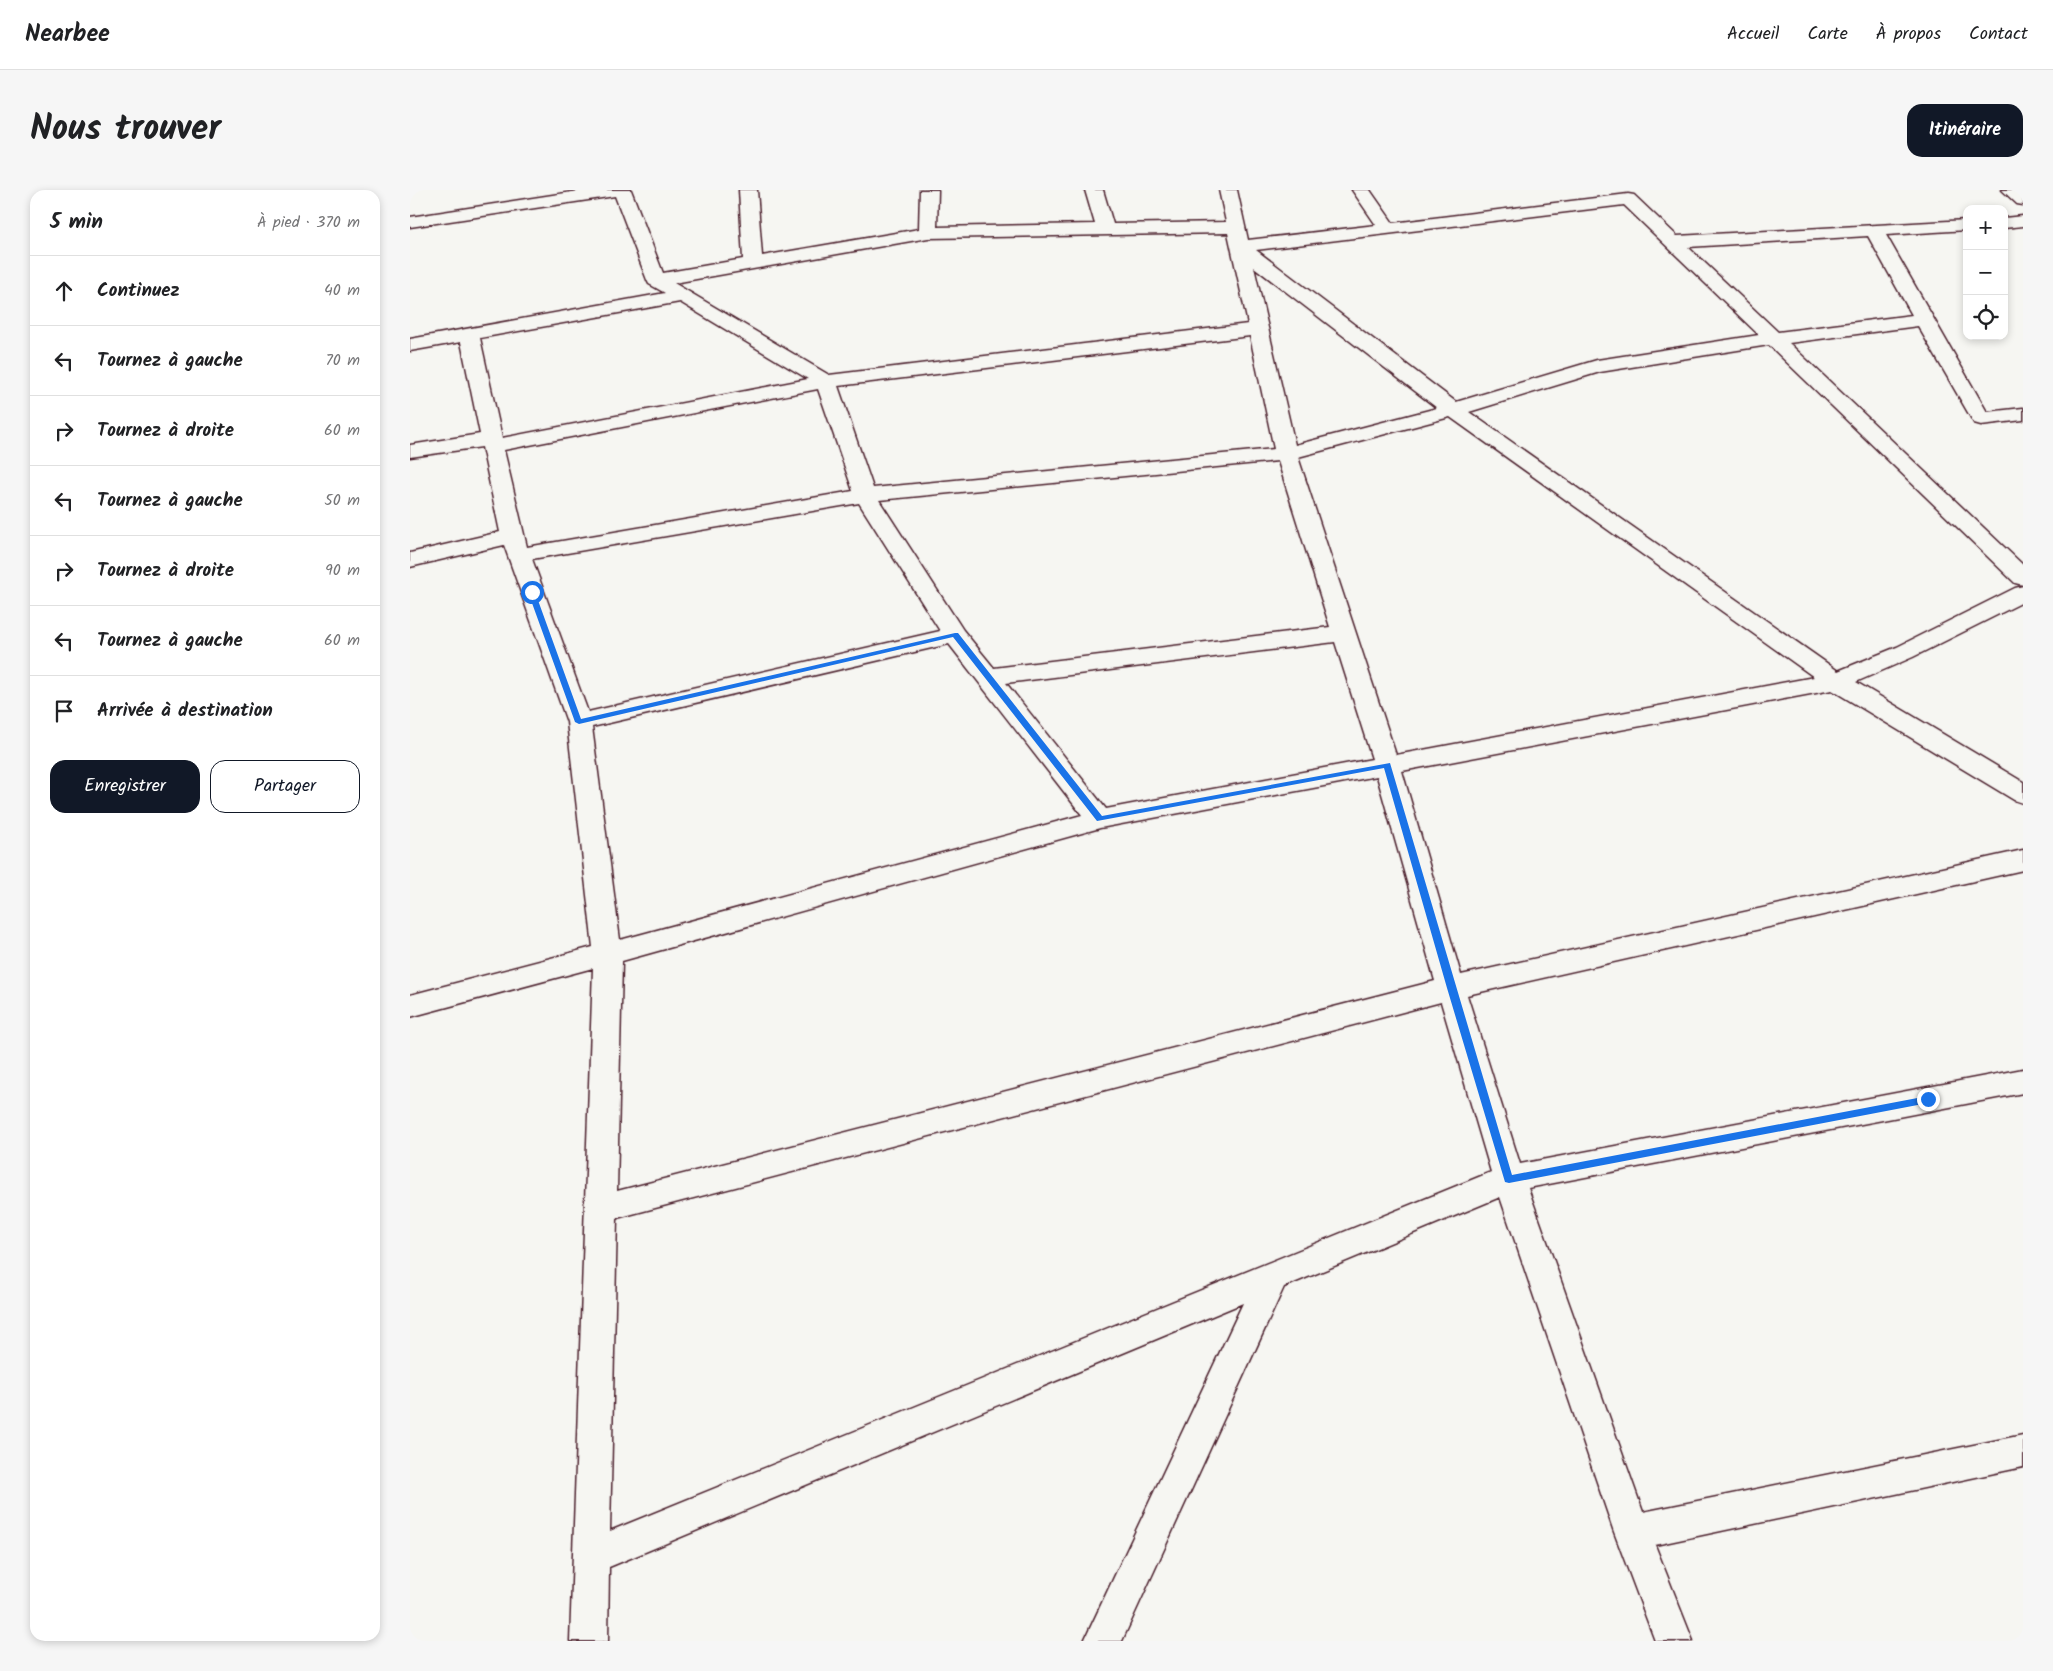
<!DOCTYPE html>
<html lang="fr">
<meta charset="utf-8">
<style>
body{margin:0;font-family:Kalam,sans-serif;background:#f6f6f6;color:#202124}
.controls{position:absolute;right:15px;top:15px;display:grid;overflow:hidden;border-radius:10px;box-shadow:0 2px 8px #0003}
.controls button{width:45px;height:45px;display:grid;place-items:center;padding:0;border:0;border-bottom:1px solid #e0e0e0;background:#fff;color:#202124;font:25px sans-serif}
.stop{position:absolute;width:15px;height:15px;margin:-11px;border:4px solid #1a73e8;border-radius:50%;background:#fff}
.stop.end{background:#1a73e8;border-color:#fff;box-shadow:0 1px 5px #0008}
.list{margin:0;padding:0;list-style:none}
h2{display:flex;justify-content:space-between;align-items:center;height:65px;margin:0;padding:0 20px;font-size:21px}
h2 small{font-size:16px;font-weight:400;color:#757577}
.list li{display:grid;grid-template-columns:32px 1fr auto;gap:15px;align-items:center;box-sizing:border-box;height:70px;padding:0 20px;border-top:1px solid #e0e0e0}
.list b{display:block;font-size:19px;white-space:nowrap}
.list em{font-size:16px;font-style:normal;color:#757577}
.actions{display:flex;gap:10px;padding:15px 20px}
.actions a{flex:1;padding:11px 0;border:1px solid #111827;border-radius:15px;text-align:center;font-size:18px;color:#111827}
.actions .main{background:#111827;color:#fff}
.icon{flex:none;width:28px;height:28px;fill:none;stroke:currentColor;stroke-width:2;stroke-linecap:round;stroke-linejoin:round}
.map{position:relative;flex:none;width:1613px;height:1451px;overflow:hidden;border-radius:15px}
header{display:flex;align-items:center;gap:30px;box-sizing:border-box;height:70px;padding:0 25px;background:#fff;border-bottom:1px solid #e0e0e0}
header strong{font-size:24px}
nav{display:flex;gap:28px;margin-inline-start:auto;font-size:18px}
.intro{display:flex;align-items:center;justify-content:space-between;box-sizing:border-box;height:120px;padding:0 30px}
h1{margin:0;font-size:35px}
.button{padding:12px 22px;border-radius:15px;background:#111827;color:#fff;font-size:18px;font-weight:700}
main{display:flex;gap:30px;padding:0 30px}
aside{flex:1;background:#fff;border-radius:15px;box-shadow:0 2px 8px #0003}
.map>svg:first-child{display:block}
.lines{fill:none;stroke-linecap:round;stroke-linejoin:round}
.minor-casing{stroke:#4a1f2b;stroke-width:3}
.minor{fill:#f6f6f2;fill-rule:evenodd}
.route{fill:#1a73e8}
</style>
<header>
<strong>Nearbee</strong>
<nav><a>Accueil</a><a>Carte</a><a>À propos</a><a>Contact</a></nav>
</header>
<div class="intro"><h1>Nous trouver</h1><a class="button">Itinéraire</a></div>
<main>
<aside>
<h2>5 min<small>À pied · 370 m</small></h2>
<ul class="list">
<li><svg class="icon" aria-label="ahead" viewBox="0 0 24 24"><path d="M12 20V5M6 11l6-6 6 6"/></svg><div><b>Continuez</b></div><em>40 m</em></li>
<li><svg class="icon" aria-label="left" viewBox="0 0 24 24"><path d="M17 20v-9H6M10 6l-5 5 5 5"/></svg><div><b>Tournez à gauche</b></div><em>70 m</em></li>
<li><svg class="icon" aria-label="right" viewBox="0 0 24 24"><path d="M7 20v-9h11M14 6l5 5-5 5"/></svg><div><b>Tournez à droite</b></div><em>60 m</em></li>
<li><svg class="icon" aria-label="left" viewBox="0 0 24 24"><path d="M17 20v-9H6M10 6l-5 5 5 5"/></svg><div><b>Tournez à gauche</b></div><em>50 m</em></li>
<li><svg class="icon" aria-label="right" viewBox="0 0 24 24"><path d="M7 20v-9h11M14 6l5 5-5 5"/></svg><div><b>Tournez à droite</b></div><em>90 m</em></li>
<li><svg class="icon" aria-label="left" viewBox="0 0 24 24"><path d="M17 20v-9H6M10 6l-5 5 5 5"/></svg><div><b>Tournez à gauche</b></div><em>60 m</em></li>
<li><svg class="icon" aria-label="arrive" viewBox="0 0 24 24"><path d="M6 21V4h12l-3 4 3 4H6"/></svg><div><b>Arrivée à destination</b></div></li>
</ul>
<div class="actions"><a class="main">Enregistrer</a><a>Partager</a></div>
</aside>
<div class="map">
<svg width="1613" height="1451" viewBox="0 0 1613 1451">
<rect width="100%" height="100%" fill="#f6f6f2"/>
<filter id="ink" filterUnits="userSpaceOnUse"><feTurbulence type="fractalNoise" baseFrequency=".02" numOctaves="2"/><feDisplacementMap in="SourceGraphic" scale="10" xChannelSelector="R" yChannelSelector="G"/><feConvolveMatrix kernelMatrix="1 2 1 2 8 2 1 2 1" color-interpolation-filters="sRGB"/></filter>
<g filter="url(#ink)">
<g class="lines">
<g class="minor-casing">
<g id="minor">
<path d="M 175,0 L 221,0 L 253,83 L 333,69 L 329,0 L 347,0 L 352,66 L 509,39 L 510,0 L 528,0 L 527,37 L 685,34 L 675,0 L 693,0 L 703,34 L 816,32 L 809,0 L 827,0 L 838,50 L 966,35 L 942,0 L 960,0 L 983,33 L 1218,4 L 1224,5 L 1267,46 L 1557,30 L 1557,40 L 1476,45 L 1577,222 L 1613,218 L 1613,230 L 1571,235 L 1564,233 L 1508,136 L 1379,153 L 1613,375 L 1613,395 L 1605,393 L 1359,155 L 1190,182 L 1059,222 L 1428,481 L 1487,457 L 1605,398 L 1613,396 L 1613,412 L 1503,467 L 1446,492 L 1613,592 L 1613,613 L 1604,610 L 1422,500 L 992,581 L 1051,785 L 1613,660 L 1613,680 L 1057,805 L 1110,974 L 1613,879 L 1613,903 L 1118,998 L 1233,1322 L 1613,1245 L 1613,1277 L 1245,1355 L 1283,1451 L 1245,1451 L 1204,1342 L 1090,1007 L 874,1097 L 712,1451 L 674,1451 L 833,1113 L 199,1377 L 198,1451 L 160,1451 L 183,778 L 0,827 L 0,805 L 183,757 L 157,532 L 94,355 L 0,377 L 0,363 L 90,342 L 72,257 L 0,267 L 0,255 L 70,244 L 51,152 L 0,161 L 0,149 L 255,103 L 239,94 L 237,90 L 205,6 L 0,37 L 0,27 ZM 1214,15 L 1349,145 L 1187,170 L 1046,212 L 846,60 ZM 818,43 L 838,134 L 419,185 L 264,93 L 518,48 ZM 1458,46 L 1502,125 L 1368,142 L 1278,57 ZM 844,77 L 1027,218 L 885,255 ZM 270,112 L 398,189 L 92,248 L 70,148 ZM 840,146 L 864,259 L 463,298 L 428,196 ZM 408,199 L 443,301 L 117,357 L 94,260 ZM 1040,227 L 1404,487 L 986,565 L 888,267 ZM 868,271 L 920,437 L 584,478 L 553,440 L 469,310 ZM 449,313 L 530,441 L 178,522 L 122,369 ZM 925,452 L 962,569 L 696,619 L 596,493 ZM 539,454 L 672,625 L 210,750 L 182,537 ZM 967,586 L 1025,791 L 207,1001 L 212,771 L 690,638 ZM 1031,812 L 1081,982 L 200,1341 L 207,1028 Z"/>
<polygon points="1592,0 1612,0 1613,15 1607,14"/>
<polygon points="1613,26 1613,36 1594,38 1594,28"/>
</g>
</g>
<use href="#minor" class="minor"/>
</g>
</g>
<polygon class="route" points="122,400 125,402 171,529 545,443 548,443 692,626 980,573 1102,985 1518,906 1522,909 1518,913 1099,993 1095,992 1037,798 974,578 687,631 543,447 169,534 165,532 118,402"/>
</svg>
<div class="controls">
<button>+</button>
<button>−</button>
<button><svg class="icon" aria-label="locate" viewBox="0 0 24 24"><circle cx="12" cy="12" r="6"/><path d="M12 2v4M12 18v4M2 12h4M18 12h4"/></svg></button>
</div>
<div class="stop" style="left:122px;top:402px"></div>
<div class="stop end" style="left:1518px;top:909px"></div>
</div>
</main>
